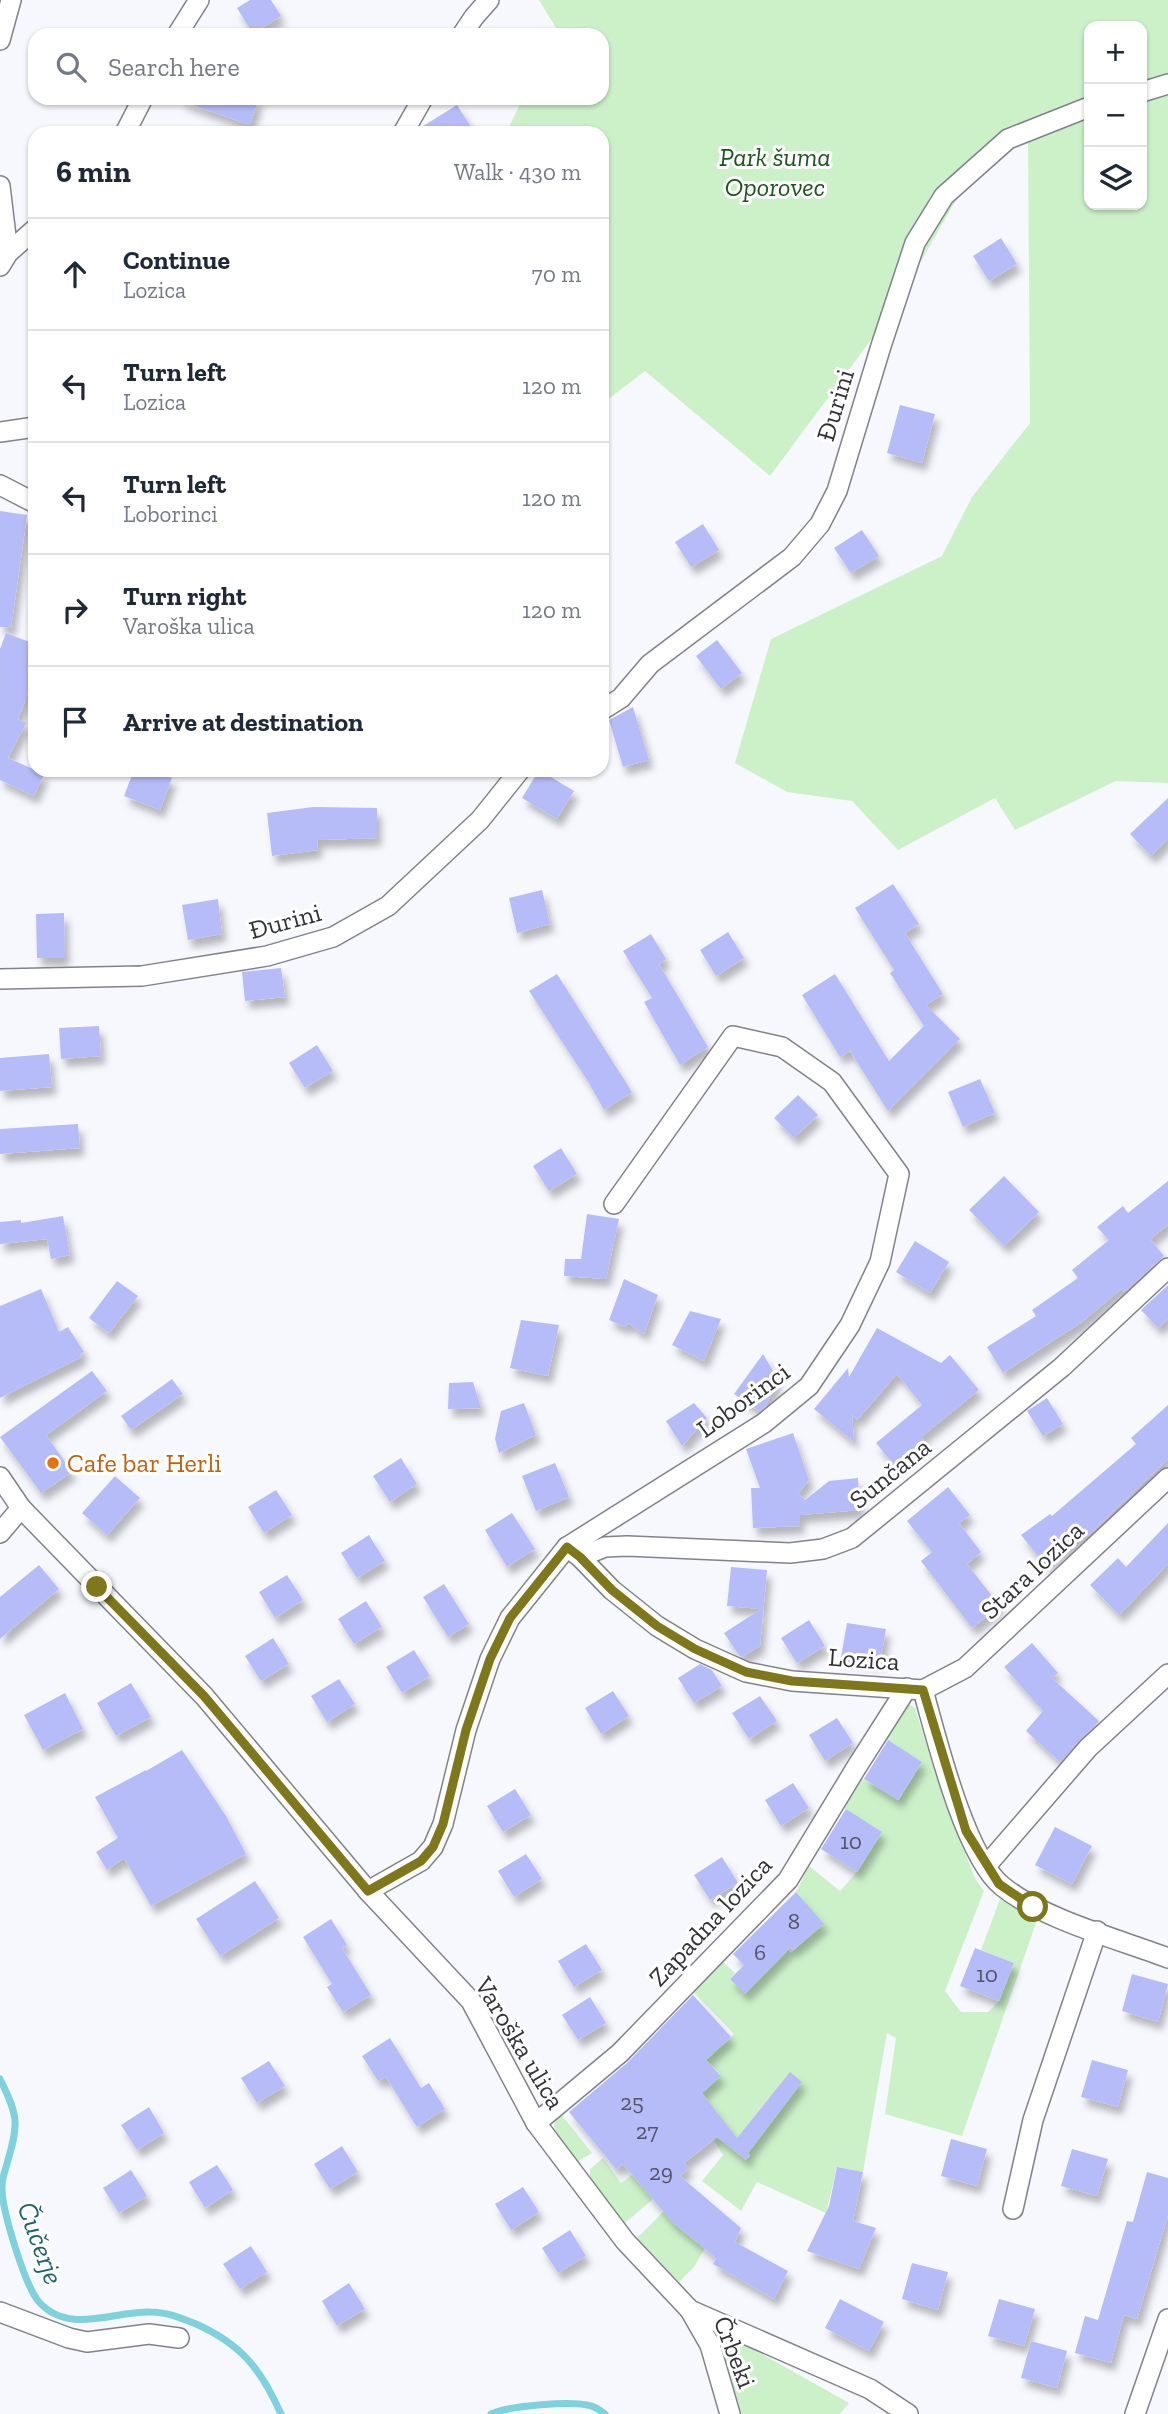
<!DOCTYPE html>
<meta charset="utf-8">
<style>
body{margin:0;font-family:"Zilla Slab",serif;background:#f6f6f7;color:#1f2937}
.controls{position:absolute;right:21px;top:21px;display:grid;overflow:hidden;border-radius:14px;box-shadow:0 2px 5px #0004}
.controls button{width:63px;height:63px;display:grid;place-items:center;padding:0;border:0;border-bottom:2px solid #e0e1e3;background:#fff;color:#1f2937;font:35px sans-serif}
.stop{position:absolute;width:21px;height:21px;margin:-16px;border:5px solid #7f771b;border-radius:50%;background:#fff}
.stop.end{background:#7f771b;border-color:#fff;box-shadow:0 2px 7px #0008}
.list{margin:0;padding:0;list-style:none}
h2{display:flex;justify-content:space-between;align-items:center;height:91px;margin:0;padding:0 28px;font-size:30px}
h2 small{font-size:23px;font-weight:400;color:#747a83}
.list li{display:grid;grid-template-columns:46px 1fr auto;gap:21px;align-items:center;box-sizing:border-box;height:112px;padding:0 28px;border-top:2px solid #e0e1e3}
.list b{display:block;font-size:26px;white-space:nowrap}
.list p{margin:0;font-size:23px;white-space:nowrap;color:#747a83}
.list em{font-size:23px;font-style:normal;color:#747a83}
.icon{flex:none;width:38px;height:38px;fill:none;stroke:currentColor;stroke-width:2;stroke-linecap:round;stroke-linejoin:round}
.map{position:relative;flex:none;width:1168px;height:2414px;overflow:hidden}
.search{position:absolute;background:#fff;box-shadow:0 2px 5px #0004;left:28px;top:28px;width:581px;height:77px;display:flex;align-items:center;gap:18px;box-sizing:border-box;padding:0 24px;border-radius:21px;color:#747a83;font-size:26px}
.panel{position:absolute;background:#fff;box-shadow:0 2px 5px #0004;left:28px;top:126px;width:581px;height:651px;border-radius:21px}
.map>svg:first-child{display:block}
.green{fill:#ccf1c9;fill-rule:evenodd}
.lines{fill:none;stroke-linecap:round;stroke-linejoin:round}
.stream{stroke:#7fd1de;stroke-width:7}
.building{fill:#b6bcf7;filter:url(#shadow)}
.minor-casing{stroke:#81828b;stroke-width:22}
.minor{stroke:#fff;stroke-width:19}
.route{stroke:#7f771b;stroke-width:9}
.food-dot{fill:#e8710a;stroke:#fff;stroke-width:2.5}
.labels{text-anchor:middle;stroke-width:6;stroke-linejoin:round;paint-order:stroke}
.number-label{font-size:23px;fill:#535466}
.park-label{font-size:26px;font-style:italic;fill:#195619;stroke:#fff}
.street-label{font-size:26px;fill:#323236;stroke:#fff}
.food-label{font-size:26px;fill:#c56008;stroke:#fff;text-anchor:start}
.water-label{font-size:28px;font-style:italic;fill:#1e626b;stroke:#fff}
</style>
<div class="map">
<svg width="1168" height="2414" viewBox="0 0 1168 2414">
<defs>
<filter id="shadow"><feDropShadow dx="4.5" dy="8" stdDeviation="3.5" flood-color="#0004"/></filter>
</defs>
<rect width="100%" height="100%" fill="#f7f8fe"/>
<g class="green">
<path d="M 539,0 L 1168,0 L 1168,783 L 1116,781 L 1015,830 L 995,798 L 898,850 L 852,801 L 787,792 L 735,763 L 771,639 L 942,556 L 972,497 L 1030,423 L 1028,137 L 960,193 L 894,309 L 770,476 L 645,371 L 602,404 L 602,133 L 506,133 L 523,98 L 602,98 L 602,35 L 553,35 L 556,28 ZM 1089,26 L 1142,26 L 1142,205 L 1089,205 Z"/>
<path d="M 907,1703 L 915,1708 L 944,1801 L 976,1880 L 984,1891 L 945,1991 L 961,2012 L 988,2012 L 999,2001 L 1014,1963 L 981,1950 L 1000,1899 L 1037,1920 L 962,2136 L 885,2114 L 896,2038 L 887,2033 L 863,2172 L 837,2167 L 826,2213 L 757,2182 L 741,2211 L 702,2181 L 723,2155 L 711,2136 L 714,2121 L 719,2115 L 713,2107 L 710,2110 L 698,2096 L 721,2075 L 710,2064 L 665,2067 L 710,2032 L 723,2045 L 734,2034 L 692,1991 L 722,1961 L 735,1973 L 730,1979 L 745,1993 L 788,1950 L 791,1953 L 823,1924 L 796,1892 L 809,1866 L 840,1891 L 857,1872 L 882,1832 L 842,1807 L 860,1777 L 899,1800 L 922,1762 L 884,1738 ZM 769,2098 L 782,2108 L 744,2158 L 730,2147 Z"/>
<path d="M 561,2114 L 592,2153 L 577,2162 C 566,2147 547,2133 557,2115 Z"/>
<polygon points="603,2158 621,2183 632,2175 653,2199 625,2223 590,2178 590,2169"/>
<polygon points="669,2206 724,2215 694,2267 679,2282 637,2238"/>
<polygon points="712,2326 849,2403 840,2414 735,2414"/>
</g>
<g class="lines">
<g class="stream">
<path d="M 0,2079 C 18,2115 19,2123 8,2160 C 6,2169 2,2177 2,2186 C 1,2208 25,2286 39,2302 C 69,2335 113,2311 150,2312 C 167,2312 181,2318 196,2324 C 241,2344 261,2369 281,2414"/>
<path d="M 491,2414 C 508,2406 573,2400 591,2406 C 596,2407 601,2411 605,2414"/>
</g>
</g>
<g class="building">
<polygon points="250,0 271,0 281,16 253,34 237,8"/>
<polygon points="181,98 259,98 250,125 181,101"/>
<polygon points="457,105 475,133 417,133 420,128"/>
<polygon points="1001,238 1017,264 989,281 973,256"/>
<polygon points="900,405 935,414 922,463 887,453"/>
<polygon points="0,511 27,515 11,628 0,627"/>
<polygon points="703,524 719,550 691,567 675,542"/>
<polygon points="862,530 879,556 851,573 834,548"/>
<polygon points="6,633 35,644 35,676 18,719 26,723 8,758 44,774 34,796 0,780 0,649"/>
<polygon points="717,640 742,673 721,689 696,656"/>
<polygon points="633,707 649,760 623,767 609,720"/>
<polygon points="134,770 149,770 172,778 160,810 124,796"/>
<polygon points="539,770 574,791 557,819 522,798"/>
<polygon points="1168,798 1168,839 1151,856 1130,834"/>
<polygon points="313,807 377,808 377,838 317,840 318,850 272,856 267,813"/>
<polygon points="893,884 919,924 905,933 943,994 926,1005 960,1039 888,1111 850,1051 840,1057 802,995 835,974 889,1061 924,1026 890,973 894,970 855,908"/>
<polygon points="542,890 550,924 517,933 509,898"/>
<polygon points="218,899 222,934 188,940 182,905"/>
<polygon points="64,913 65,958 37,958 36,914"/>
<polygon points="728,932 744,958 716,976 700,950"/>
<polygon points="651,934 666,959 659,964 708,1047 680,1065 644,1002 652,998 623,951"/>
<polygon points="281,968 285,997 245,1001 242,972"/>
<polygon points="557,974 632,1092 604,1110 589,1083 529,991"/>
<polygon points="99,1026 101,1056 61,1059 59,1028"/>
<polygon points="317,1045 333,1071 305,1088 289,1063"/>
<polygon points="49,1054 52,1087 0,1091 0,1058"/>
<polygon points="980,1079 995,1113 963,1127 948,1092"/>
<polygon points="798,1095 818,1115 794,1138 774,1118"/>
<polygon points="78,1124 80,1148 0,1154 0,1129"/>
<polygon points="561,1148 577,1174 549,1191 533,1166"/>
<polygon points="1004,1176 1039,1212 1004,1246 969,1210"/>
<polygon points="1168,1181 1168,1225 1150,1239 1164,1256 1124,1292 1121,1289 1082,1322 1003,1373 987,1347 1036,1316 1032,1310 1078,1278 1072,1270 1109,1240 1097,1227 1123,1206 1128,1213"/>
<polygon points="587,1214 619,1219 606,1279 564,1276 565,1259 581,1259"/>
<polygon points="63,1216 70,1255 51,1259 47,1239 0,1244 0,1222 21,1220 21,1223"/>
<polygon points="915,1241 949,1262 930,1293 896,1272"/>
<polygon points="624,1279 658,1295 644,1334 628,1323 625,1327 609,1320"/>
<polygon points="117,1281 138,1296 109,1333 89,1318"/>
<polygon points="1168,1285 1168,1319 1158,1328 1141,1310"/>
<polygon points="41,1289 59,1332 68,1327 84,1352 80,1354 82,1357 0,1398 0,1306"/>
<polygon points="690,1311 721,1319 704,1361 672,1345"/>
<polygon points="521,1320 559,1325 548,1376 510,1368"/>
<polygon points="877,1328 941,1363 950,1355 979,1390 921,1437 924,1440 894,1465 876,1443 922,1405 897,1374 857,1420 852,1414 854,1442 814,1409 848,1368 849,1377"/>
<polygon points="763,1354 772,1369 777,1383 765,1407 759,1411 734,1394"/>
<polygon points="92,1371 107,1391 46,1435 72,1472 41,1493 0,1437"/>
<polygon points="172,1379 183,1394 131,1430 121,1416"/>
<polygon points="473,1382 481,1408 448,1409 449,1383"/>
<polygon points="1047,1398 1063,1424 1043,1436 1027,1411"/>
<polygon points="524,1403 536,1435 499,1453 495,1439 501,1411"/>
<polygon points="694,1403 707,1418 682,1446 666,1421"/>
<polygon points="1168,1405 1168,1459 1088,1536 1086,1533 1045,1565 1021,1535 1050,1514 1052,1516 1136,1444 1131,1438"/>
<polygon points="793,1433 809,1480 798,1494 805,1500 829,1481 858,1478 860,1510 800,1515 800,1526 753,1528 751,1488 760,1488 746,1449"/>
<polygon points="401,1458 417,1484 390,1502 373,1476"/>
<polygon points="555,1463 569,1497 536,1511 522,1476"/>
<polygon points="115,1476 140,1498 107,1535 82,1513"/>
<polygon points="948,1487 970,1515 959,1523 981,1552 967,1564 1000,1606 972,1628 921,1561 932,1552 907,1521"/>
<polygon points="276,1490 292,1515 264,1533 248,1507"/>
<polygon points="512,1513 535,1549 507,1567 485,1530"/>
<polygon points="1168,1523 1168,1564 1119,1615 1090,1585 1118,1558 1126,1567"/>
<polygon points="369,1535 385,1561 357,1578 341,1553"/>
<polygon points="39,1565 59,1589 0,1639 0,1597"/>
<polygon points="731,1567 767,1570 760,1646 742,1657 739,1655 724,1633 761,1609 727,1606"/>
<polygon points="287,1575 303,1600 275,1618 259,1592"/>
<polygon points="444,1584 469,1624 448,1637 423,1597"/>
<polygon points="366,1601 382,1627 354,1644 338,1619"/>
<polygon points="809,1620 825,1646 797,1663 781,1638"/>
<polygon points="847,1623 886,1629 880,1663 841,1657"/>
<polygon points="273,1638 289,1664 261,1681 245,1656"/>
<polygon points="1032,1643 1058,1673 1052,1678 1099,1721 1060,1762 1026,1731 1043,1711 1004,1667"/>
<polygon points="414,1650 430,1676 402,1693 386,1667"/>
<polygon points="700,1664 712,1670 722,1686 694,1703 678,1678"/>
<polygon points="339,1679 355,1704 327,1722 311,1696"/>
<polygon points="131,1683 151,1717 116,1736 97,1703"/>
<polygon points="613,1691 629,1716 601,1734 585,1708"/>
<polygon points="65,1693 83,1729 43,1750 24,1715"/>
<polygon points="760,1696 777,1721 749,1739 732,1713"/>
<polygon points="837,1718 853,1743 825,1761 809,1735"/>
<polygon points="888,1740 922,1762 898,1800 864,1779"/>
<polygon points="182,1750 226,1816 246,1854 151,1906 124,1858 107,1870 96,1852 118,1838 95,1797 146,1770 146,1771"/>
<polygon points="793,1783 809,1808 781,1826 765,1800"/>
<polygon points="515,1789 531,1815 503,1832 487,1806"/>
<polygon points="846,1809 882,1832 857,1872 821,1849"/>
<polygon points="1055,1827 1092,1846 1072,1884 1035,1865"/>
<polygon points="526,1854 542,1879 514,1897 498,1871"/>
<polygon points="722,1857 738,1883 710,1900 694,1875"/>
<polygon points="255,1881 279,1918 220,1956 196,1919"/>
<polygon points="796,1892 824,1924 793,1950 791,1947 745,1994 730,1979 744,1965 733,1954"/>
<polygon points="331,1919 347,1945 342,1948 371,1995 343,2012 327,1987 332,1984 303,1937"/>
<polygon points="586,1944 602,1970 574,1987 558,1961"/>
<polygon points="975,1948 1014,1963 999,2001 960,1986"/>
<polygon points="1132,1974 1168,1984 1158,2022 1122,2011"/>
<polygon points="693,1995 731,2037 706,2060 721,2076 702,2093 737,2138 790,2072 802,2082 748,2153 750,2156 746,2160 717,2137 684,2163 689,2168 680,2176 741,2228 735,2242 788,2271 774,2299 713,2264 716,2258 672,2222 623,2164 616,2169 569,2112 628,2062"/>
<polygon points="590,1997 606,2023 578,2040 562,2015"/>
<polygon points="390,2038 421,2088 429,2083 445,2109 417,2127 386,2077 378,2081 362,2056"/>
<polygon points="1092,2060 1128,2070 1118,2107 1081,2097"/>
<polygon points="269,2061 285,2086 257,2103 241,2078"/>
<polygon points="149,2107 164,2133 137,2150 121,2125"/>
<polygon points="951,2139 987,2149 977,2186 941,2176"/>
<polygon points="342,2146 358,2172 330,2189 314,2164"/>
<polygon points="1072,2149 1108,2159 1097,2196 1061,2186"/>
<polygon points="217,2165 233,2190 205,2208 189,2182"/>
<polygon points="837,2167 863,2172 853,2221 876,2228 859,2269 807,2251 829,2206"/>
<polygon points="131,2170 147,2196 119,2213 103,2188"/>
<polygon points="1147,2172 1168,2178 1168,2215 1137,2319 1124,2315 1111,2363 1075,2353 1085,2316 1098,2320 1127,2221 1133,2222"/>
<polygon points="523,2187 539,2212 511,2230 495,2204"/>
<polygon points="570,2230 586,2256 558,2273 542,2248"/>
<polygon points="251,2246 267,2272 240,2289 223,2264"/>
<polygon points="912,2263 948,2272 938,2310 902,2299"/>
<polygon points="349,2283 365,2309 337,2326 322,2301"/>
<polygon points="840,2299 884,2322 869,2351 825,2328"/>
<polygon points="999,2299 1035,2309 1024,2346 988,2336"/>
<polygon points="1031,2341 1067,2351 1057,2388 1021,2378"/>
</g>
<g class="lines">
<g class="minor-casing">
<g id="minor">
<polyline points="177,35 199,0"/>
<polyline points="462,35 474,17 489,0"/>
<polyline points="0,40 11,0"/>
<polyline points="1142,92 1168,84"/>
<polyline points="125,133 143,98"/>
<polyline points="403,133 423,98"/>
<polyline points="0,186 8,253"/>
<polyline points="0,266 8,253 35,229"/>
<polyline points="0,432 35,427"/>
<polyline points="0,485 35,503"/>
<polyline points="602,710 621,698 650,664 792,557 820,524 837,491 881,346 915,243 944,196 1008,139 1089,107"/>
<polyline points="0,979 142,976 267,956 333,937 388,906 480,820 520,770"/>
<polyline points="0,1477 21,1508 0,1533"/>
<polyline points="21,1508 204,1696 368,1891 471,2001 536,2123 625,2241 690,2310 870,2389 908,2414"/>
<path d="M 567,1547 L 580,1557 L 612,1590 L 657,1626 L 695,1649 L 746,1672 L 792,1681 L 923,1690 C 936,1737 965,1856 1002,1886 C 1042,1919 1118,1939 1168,1958"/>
<polyline points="580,1557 605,1547 627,1546 790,1553 823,1549 852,1538 1062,1367 1168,1268"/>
<polyline points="923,1690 965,1668 1168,1478"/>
<polyline points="986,1866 1088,1748 1168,1674"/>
<polyline points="368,1891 421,1861 433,1847 443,1824 466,1730 490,1659 510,1618 567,1547 764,1423 809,1386 850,1325 880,1262 899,1174 832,1082 782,1047 733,1036 614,1204"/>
<polyline points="536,2123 620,2053 788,1880 856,1768 907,1688"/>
<polyline points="1013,2209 1033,2120 1097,1931"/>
<polyline points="690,2310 710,2345 730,2414"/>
<polyline points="0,2312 69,2338 87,2342 149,2334 179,2338"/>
<polyline points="1135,2414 1168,2319"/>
</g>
</g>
<use href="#minor" class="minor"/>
</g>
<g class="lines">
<polyline class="route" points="97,1587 204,1696 368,1891 421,1861 433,1847 443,1824 466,1730 490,1659 510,1618 567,1547 580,1557 612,1590 657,1626 695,1649 746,1672 792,1681 923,1690 966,1831 999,1884 1033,1907"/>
</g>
<circle class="food-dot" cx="53" cy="1463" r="7"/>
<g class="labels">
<g class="number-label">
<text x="851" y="1849">10</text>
<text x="794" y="1929">8</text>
<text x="760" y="1960">6</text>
<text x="987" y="1982">10</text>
<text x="632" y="2110">25</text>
<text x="647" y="2139">27</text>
<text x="661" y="2180">29</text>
</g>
<g class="park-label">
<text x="775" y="166">Park šuma<tspan x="775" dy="30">Oporovec</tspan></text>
</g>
<g class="street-label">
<text transform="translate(835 405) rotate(-73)" y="9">Đurini</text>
<text transform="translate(285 921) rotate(-15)" y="9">Đurini</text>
<text transform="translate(743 1400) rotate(-36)" y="9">Loborinci</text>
<text transform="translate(890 1473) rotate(-39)" y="9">Sunčana</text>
<text transform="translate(1032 1570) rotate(-43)" y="9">Stara lozica</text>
<text transform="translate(864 1659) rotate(4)" y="9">Lozica</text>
<text transform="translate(710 1921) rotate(-47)" y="9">Zapadna lozica</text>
<text transform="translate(520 2043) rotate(59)" y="9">Varoška ulica</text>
<text transform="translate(735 2352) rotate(69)" y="9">Črbeki</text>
</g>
<g class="food-label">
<text x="67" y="1472">Cafe bar Herli</text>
</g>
<g class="water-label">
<text transform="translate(41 2243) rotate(70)" y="10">Čučerje</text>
</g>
</g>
</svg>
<div class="controls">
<button>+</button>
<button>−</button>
<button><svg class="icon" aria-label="layers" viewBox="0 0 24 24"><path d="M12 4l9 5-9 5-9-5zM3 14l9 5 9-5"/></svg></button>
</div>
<div class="stop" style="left:1033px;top:1907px"></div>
<div class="stop end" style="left:97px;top:1587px"></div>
<div class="search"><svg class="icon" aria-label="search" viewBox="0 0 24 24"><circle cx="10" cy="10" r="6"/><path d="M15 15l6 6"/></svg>Search here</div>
<section class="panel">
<h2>6 min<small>Walk · 430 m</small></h2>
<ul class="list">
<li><svg class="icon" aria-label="ahead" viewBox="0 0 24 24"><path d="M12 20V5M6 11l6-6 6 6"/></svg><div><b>Continue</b><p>Lozica</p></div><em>70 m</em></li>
<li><svg class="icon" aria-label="left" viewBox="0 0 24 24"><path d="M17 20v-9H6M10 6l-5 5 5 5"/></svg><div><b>Turn left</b><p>Lozica</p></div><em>120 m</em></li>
<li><svg class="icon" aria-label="left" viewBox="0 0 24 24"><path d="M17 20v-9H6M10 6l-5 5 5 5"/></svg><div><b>Turn left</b><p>Loborinci</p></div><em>120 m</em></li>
<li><svg class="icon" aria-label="right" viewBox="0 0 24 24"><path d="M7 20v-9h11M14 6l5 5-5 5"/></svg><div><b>Turn right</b><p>Varoška ulica</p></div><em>120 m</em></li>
<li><svg class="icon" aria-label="arrive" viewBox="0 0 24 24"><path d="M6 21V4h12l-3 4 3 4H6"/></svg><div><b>Arrive at destination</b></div></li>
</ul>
</section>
</div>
